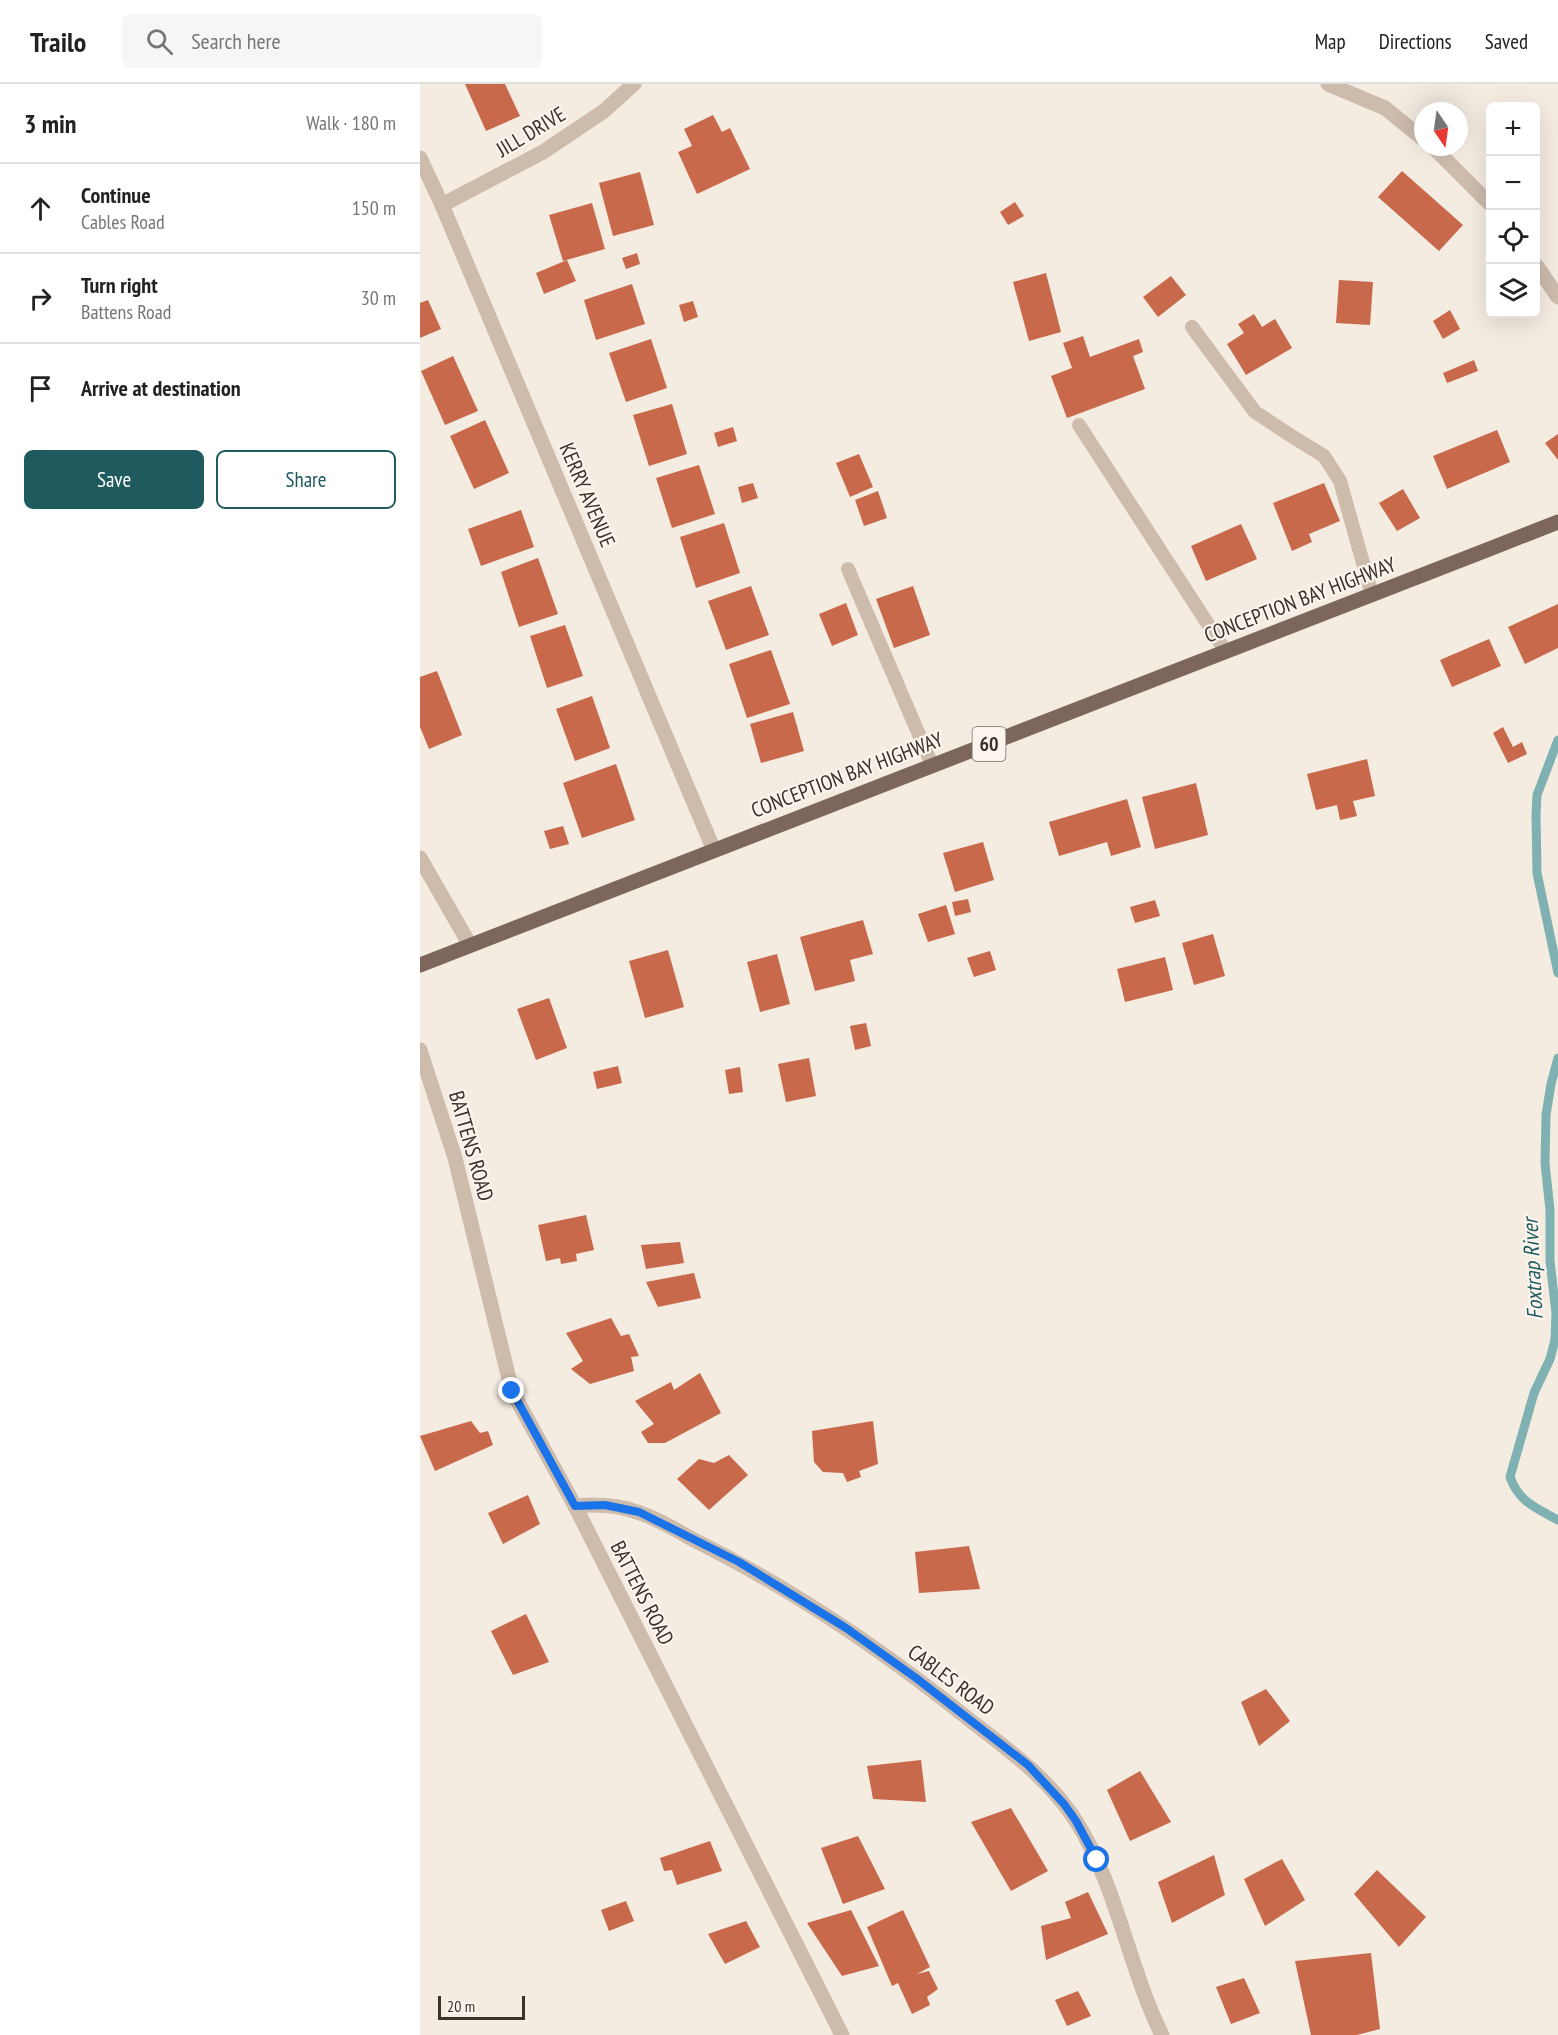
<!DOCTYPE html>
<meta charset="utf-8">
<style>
body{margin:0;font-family:"PT Sans Narrow",sans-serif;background:#f6f6f6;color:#222}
.controls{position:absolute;right:18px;top:18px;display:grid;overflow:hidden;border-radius:9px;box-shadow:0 6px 24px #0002}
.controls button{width:54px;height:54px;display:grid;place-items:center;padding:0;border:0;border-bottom:2px solid #e0e0e0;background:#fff;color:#222;font:30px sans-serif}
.compass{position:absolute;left:994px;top:18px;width:54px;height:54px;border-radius:50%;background:#fff;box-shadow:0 6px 24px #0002;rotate:167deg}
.scale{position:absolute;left:18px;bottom:15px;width:87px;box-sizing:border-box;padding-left:6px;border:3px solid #3b302b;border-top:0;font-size:16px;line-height:21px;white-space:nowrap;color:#3b302b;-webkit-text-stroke:4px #fbf5ee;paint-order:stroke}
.stop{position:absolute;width:18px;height:18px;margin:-14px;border:4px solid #1a73e8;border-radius:50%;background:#fff}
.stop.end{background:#1a73e8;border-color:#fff;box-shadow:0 2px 6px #0008}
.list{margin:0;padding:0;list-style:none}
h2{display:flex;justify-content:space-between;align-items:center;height:78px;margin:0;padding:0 24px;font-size:26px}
h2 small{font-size:20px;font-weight:400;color:#767676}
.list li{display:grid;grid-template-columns:39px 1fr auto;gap:18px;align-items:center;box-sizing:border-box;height:90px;padding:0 24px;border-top:2px solid #e0e0e0}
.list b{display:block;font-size:22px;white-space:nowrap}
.list p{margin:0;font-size:20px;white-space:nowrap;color:#767676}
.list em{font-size:20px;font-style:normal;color:#767676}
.actions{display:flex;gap:12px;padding:18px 24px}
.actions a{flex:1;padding:14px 0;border:2px solid #1f5a5e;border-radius:9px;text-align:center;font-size:21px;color:#1f5a5e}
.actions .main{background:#1f5a5e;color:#fff}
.icon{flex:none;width:33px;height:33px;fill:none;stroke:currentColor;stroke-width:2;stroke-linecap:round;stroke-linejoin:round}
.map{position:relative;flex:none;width:1138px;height:1951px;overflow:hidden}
header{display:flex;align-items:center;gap:36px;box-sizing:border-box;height:84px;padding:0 30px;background:#fff;border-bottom:2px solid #e0e0e0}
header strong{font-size:28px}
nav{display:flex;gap:33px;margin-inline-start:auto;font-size:21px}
.search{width:420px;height:54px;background:#f6f6f6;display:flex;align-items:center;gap:15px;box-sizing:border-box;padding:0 21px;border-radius:9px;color:#767676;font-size:22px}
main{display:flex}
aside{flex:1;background:#fff}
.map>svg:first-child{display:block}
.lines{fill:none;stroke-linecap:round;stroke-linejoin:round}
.stream{stroke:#7fb0b2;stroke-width:9}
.building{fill:#c8694b}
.lane{stroke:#cdbbac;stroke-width:14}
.street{stroke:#cdbbac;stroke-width:15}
.primary{stroke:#7d675c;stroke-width:15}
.route{stroke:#1a73e8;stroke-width:8}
.labels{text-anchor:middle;stroke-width:4.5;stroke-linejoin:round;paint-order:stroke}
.shield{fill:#fbf5ee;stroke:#756b66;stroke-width:1.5}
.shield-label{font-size:20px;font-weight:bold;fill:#3b302b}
.street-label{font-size:21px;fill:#3b302b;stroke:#fbf5ee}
.water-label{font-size:22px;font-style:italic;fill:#1f5a5e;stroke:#fbf5ee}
</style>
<header>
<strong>Trailo</strong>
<div class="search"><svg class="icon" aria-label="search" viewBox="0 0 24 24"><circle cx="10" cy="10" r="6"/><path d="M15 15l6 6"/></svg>Search here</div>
<nav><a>Map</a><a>Directions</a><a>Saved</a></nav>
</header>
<main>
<aside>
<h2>3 min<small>Walk · 180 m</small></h2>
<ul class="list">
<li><svg class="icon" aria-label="ahead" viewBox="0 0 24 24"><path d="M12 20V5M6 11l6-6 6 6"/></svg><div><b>Continue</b><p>Cables Road</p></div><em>150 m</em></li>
<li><svg class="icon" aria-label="right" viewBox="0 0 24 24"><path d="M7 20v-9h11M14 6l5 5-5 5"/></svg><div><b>Turn right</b><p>Battens Road</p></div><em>30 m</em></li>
<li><svg class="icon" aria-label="arrive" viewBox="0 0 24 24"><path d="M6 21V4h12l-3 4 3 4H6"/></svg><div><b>Arrive at destination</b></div></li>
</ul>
<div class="actions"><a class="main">Save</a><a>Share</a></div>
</aside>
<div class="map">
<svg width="1138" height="1951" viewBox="0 0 1138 1951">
<rect width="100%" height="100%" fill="#f4ebe1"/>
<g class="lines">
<g class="stream">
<polyline points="1138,656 1117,711 1116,731 1117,789 1138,889"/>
<path d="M 1138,974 L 1131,1000 L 1126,1031 L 1125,1079 L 1130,1126 L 1130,1177 L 1136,1229 L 1135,1256 L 1130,1275 L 1114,1309 L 1090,1393 C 1099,1418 1116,1424 1138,1436"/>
</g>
</g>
<g class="building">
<polygon points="45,0 85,0 100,32 66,47"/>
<polygon points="293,31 302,48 310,44 330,85 277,110 258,68 272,62 264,45"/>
<polygon points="982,87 1043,141 1019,167 958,113"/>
<polygon points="220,88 234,141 193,152 179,99"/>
<polygon points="595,118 604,132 588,141 580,128"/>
<polygon points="172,119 185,165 143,177 129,131"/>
<polygon points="217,169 220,180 206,185 202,174"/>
<polygon points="147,176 156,197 124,210 116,189"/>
<polygon points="626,189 641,248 609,257 593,198"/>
<polygon points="751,192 766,211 738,233 723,213"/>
<polygon points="919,196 953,198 950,241 916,239"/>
<polygon points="212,200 225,240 176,256 164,216"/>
<polygon points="8,216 21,245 0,254 0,219"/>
<polygon points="273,217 278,233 264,238 259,221"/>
<polygon points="1030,226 1040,245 1023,255 1013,237"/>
<polygon points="834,230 842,243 855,235 872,264 826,291 807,260 824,249 818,240"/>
<polygon points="663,252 670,273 719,255 723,268 713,272 725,305 647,334 631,292 652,284 643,259"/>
<polygon points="231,255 247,304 206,318 189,269"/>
<polygon points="33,272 58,327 25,341 1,287"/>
<polygon points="1054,276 1058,287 1027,299 1023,289"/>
<polygon points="252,320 267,370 229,382 213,331"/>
<polygon points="65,336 89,389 54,405 30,352"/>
<polygon points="313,343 317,357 298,363 294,349"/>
<polygon points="1077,346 1090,378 1027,405 1013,372"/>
<polygon points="1138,350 1138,376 1125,359"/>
<polygon points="439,370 453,403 430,413 416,379"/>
<polygon points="279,381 295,430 252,444 236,394"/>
<polygon points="333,399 338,414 322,419 318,403"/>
<polygon points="904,399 920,437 889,450 892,458 872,467 853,419"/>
<polygon points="983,405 1000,434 977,447 959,419"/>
<polygon points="458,407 467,434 444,442 435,416"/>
<polygon points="101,426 114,463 61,482 48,445"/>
<polygon points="304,439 320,489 276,504 260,453"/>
<polygon points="821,440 837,475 786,497 771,462"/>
<polygon points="118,474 138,530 99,543 81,488"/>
<polygon points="331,502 349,551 306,566 288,517"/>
<polygon points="493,502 510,551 474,564 456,515"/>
<polygon points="426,519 438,551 412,562 399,530"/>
<polygon points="1138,520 1138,564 1105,580 1088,543"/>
<polygon points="145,541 163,592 127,604 110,552"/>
<polygon points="1069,555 1081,582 1032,603 1020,576"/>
<polygon points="351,566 370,620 327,634 309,580"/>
<polygon points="17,587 42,651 9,665 0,643 0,593"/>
<polygon points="172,612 190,664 155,677 136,625"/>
<polygon points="373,628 384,667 341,679 330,640"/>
<polygon points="1083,643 1093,663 1102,658 1107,670 1088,679 1073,649"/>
<polygon points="947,675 955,712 933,717 937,732 920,736 917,721 896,726 887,690"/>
<polygon points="196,680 215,736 162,754 143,699"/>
<polygon points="776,699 788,751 735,765 722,713"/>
<polygon points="707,715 721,763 691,772 687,758 639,772 629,738"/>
<polygon points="143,742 149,760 130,765 124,747"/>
<polygon points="563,758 574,796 535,808 523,769"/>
<polygon points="548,815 551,828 535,832 532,818"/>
<polygon points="735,816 740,832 715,839 710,823"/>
<polygon points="526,821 535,850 508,858 498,830"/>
<polygon points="443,836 453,870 430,876 435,897 395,907 380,853"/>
<polygon points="793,850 805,892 774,901 762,859"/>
<polygon points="248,866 264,923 225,934 209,877"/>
<polygon points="570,867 576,886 554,893 547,874"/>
<polygon points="357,870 370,920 340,928 327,878"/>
<polygon points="745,873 753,906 705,918 697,885"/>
<polygon points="129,914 147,964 116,976 97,925"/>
<polygon points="446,939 451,962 435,966 430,942"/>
<polygon points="389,974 396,1012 366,1018 358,980"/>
<polygon points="198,982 202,999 177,1005 173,988"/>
<polygon points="320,983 323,1008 309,1010 305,986"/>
<polygon points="166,1131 174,1166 156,1170 157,1177 141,1180 140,1174 126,1177 118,1141"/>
<polygon points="260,1158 264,1179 226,1185 221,1161"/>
<polygon points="274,1189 281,1214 238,1223 226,1198"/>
<polygon points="191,1234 201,1252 209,1250 219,1272 211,1273 214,1287 170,1300 151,1285 163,1277 146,1249"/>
<polygon points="280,1289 301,1329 245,1359 228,1359 221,1348 234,1340 215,1317 251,1298 254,1306"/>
<polygon points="51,1337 60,1349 68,1347 73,1361 15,1387 0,1352"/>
<polygon points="453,1337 458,1380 439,1387 441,1393 427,1398 423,1389 403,1388 394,1378 392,1347"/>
<polygon points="309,1371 328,1391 289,1426 257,1395 279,1375 294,1379"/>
<polygon points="108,1411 120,1440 83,1460 68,1429"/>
<polygon points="549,1462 560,1505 499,1509 495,1468"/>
<polygon points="106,1530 129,1578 93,1591 71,1547"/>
<polygon points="846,1605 870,1637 839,1662 821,1618"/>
<polygon points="501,1676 506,1718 453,1715 447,1682"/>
<polygon points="720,1687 751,1738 710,1757 687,1706"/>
<polygon points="591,1724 628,1787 591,1807 551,1738"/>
<polygon points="438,1752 465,1805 423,1820 401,1764"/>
<polygon points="290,1757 302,1787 257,1801 252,1786 244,1787 240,1774"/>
<polygon points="794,1771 805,1811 752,1839 738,1798"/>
<polygon points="862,1775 885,1816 845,1842 824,1795"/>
<polygon points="957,1786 1006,1833 979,1863 934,1810"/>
<polygon points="668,1808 688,1850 626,1876 621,1842 651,1834 645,1818"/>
<polygon points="206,1817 214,1837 189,1847 181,1826"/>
<polygon points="431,1826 459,1882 422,1892 387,1839"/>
<polygon points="483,1826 510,1883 497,1890 509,1887 518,1905 507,1913 510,1921 492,1930 478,1899 472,1902 447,1843"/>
<polygon points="326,1837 340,1863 305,1880 288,1850"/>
<polygon points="951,1869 960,1945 937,1951 891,1951 875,1877"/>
<polygon points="824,1894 840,1929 811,1940 796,1903"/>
<polygon points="658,1907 671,1932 647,1942 635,1916"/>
</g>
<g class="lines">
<g class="lane">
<polyline points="772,243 835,328 873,353 904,372 920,397 952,511"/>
<polyline points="659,341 806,568"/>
<polyline points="428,485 512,681"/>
</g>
<g class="street">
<polyline points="908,0 965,24 1003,55"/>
<polyline points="1013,63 1070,120"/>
<polyline points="0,74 22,121 293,764"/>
<polyline points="22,121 123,68 184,27 214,0"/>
<polyline points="1116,181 1138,213"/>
<polyline points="0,774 50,861"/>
<polyline points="0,966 35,1074 92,1307 155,1422 422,1951"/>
<path d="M 155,1422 C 176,1420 197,1421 217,1428 C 237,1434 256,1446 274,1456 C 373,1505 465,1568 551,1637 C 590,1667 629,1695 656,1737 C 697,1802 708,1882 742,1951"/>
</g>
<path class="primary" d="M 0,881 C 378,731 759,587 1138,438"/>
</g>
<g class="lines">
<polyline class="route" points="92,1307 155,1422 185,1421 219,1428 319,1478 426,1544 496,1594 608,1681 644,1720 656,1737 677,1776"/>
</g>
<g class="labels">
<rect class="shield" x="552.5" y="643" width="33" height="34" rx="4.5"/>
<g class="shield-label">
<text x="569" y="667">60</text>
</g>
<g class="street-label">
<text transform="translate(111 48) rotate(-31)" y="7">JILL DRIVE</text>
<text transform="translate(167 411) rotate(67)" y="7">KERRY AVENUE</text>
<text transform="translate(880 516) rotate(-21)" y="7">CONCEPTION BAY HIGHWAY</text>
<text transform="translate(427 691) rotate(-21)" y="7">CONCEPTION BAY HIGHWAY</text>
<text transform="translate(51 1062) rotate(74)" y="7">BATTENS ROAD</text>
<text transform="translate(222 1509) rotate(63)" y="7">BATTENS ROAD</text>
<text transform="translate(531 1596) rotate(37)" y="7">CABLES ROAD</text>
</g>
<g class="water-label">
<text transform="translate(1112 1185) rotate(-93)" y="8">Foxtrap River</text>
</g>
</g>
</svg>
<div class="controls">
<button>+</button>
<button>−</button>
<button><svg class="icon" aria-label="locate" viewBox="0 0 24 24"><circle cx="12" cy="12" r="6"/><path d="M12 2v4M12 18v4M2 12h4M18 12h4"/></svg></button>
<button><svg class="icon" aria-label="layers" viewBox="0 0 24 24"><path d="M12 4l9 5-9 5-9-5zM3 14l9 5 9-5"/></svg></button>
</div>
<svg class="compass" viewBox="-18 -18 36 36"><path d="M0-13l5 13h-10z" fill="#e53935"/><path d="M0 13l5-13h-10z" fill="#767676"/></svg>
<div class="scale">20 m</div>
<div class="stop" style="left:677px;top:1776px"></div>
<div class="stop end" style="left:92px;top:1307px"></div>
</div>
</main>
